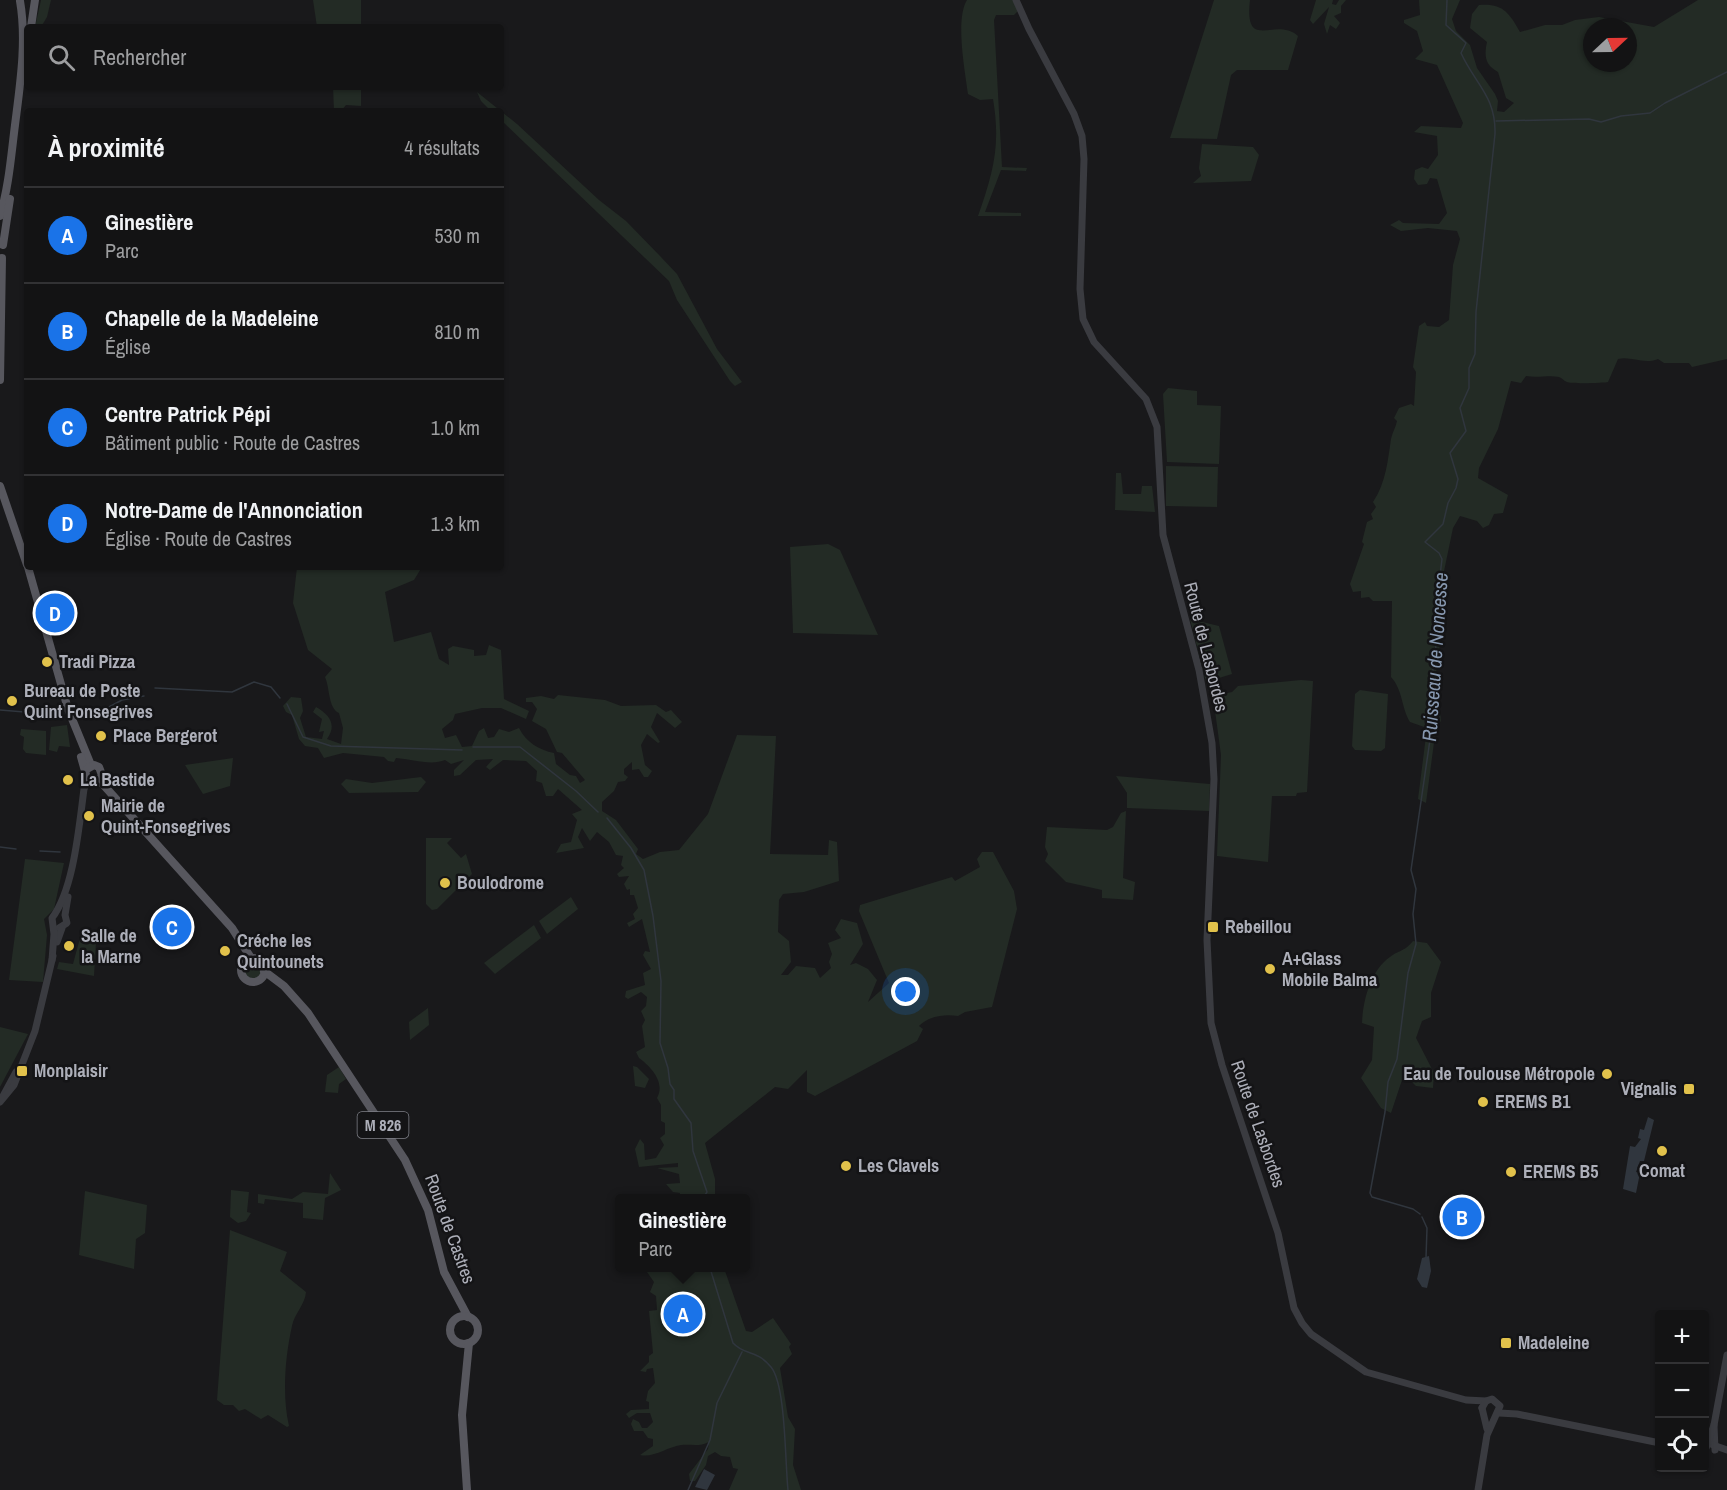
<!DOCTYPE html>
<html lang="fr">
<meta charset="utf-8">
<style>
body{margin:0;font-family:"Archivo Narrow",sans-serif;background:#202022;color:#f1f3f6}
.controls{position:absolute;right:18px;bottom:18px;display:grid;overflow:hidden;border-radius:6px;box-shadow:0 2px 4px #0004}
.controls button{width:54px;height:54px;display:grid;place-items:center;padding:0;border:0;border-bottom:2px solid #323234;background:#131314;color:#f1f3f6;font:30px sans-serif}
.compass{position:absolute;left:1583px;top:18px;width:54px;height:54px;border-radius:50%;background:#131314;box-shadow:0 2px 4px #0004;rotate:68deg}
.you{position:absolute;left:906px;top:992px;width:21px;height:21px;margin:-15px;border:4px solid #fff;border-radius:50%;background:#1a73e8;box-shadow:0 0 0 9px #1a73e833}
.badge{display:grid;place-items:center;width:39px;height:39px;border-radius:50%;background:#1a73e8;color:#fff;font-size:20px;font-weight:700}
.pin{position:absolute;translate:-50% -50%;border:3px solid #fff;box-shadow:0 2px 6px #0006}
.popup{position:absolute;left:615px;top:1194px;width:135px;height:78px;box-sizing:border-box;display:grid;place-content:center;border-radius:6px;background:#131314;filter:drop-shadow(0 2px 4px #0005);font-size:20px;white-space:nowrap;color:#9d9ea0}
.popup b{font-size:22px;color:#f1f3f6}
.popup::after{content:'';position:absolute;left:50%;top:100%;margin-left:-12px;border:12px solid transparent;border-top-color:#131314}
.list{margin:0;padding:0;list-style:none}
h2{display:flex;justify-content:space-between;align-items:center;height:78px;margin:0;padding:0 24px;font-size:26px}
h2 small{font-size:20px;font-weight:400;color:#9d9ea0}
.list li{display:grid;grid-template-columns:39px 1fr auto;gap:18px;align-items:center;box-sizing:border-box;height:96px;padding:0 24px;border-top:2px solid #323234}
.list b{display:block;font-size:22px;white-space:nowrap}
.list p{margin:0;font-size:20px;white-space:nowrap;color:#9d9ea0}
.list em{font-size:20px;font-style:normal;color:#9d9ea0}
.icon{flex:none;width:33px;height:33px;fill:none;stroke:currentColor;stroke-width:2;stroke-linecap:round;stroke-linejoin:round}
.map{position:relative;flex:none;width:1727px;height:1490px;overflow:hidden}
.search{position:absolute;background:#131314;box-shadow:0 2px 4px #0004;left:24px;top:24px;width:480px;height:66px;display:flex;align-items:center;gap:15px;box-sizing:border-box;padding:0 21px;border-radius:6px;color:#9d9ea0;font-size:22px}
.panel{position:absolute;background:#131314;box-shadow:0 2px 4px #0004;left:24px;top:108px;width:480px;height:462px;border-radius:6px}
.map>svg:first-child{display:block}
.green{fill:#232b25;fill-rule:evenodd}
.water{fill:#30363e}
.lines{fill:none;stroke-linecap:round;stroke-linejoin:round}
.stream{stroke:#30363e;stroke-width:1.5}
.tertiary{stroke:#3a3b40;stroke-width:7}
.primary{stroke:#57575e;stroke-width:8}
.poi-dot{fill:#e1c14b;stroke:#141416;stroke-width:2}
.labels{text-anchor:middle;stroke-width:5;stroke-linejoin:round;paint-order:stroke}
.shield{fill:#141416;stroke:#7f8088;stroke-width:1.5}
.shield-label{font-size:16px;font-weight:bold;fill:#adafb9}
.street-label{font-size:18px;fill:#adafb9;stroke:#141416}
.poi-label{font-size:18px;font-weight:bold;fill:#adafb9;stroke:#141416;text-anchor:start}
.water-label{font-size:20px;font-style:italic;fill:#8798b0;stroke:#141416}
</style>
<div class="map">
<svg width="1727" height="1490" viewBox="0 0 1727 1490">
<rect width="100%" height="100%" fill="#19191b"/>
<g class="green">
<polygon points="41,0 51,0 47,17 41,27 35,27"/>
<polygon points="313,0 361,0 361,27 317,27"/>
<path d="M 967,0 L 1013,0 L 1018,11 L 1014,15 L 996,15 L 994,20 L 1002,167 L 1027,168 L 1026,171 L 1001,170 L 985,212 L 1021,213 L 1021,216 L 978,216 C 993,173 1001,146 993,99 L 980,100 L 968,94 C 965,71 955,19 967,0 Z"/>
<path d="M 1214,0 L 1250,0 C 1244,53 1275,16 1298,36 L 1288,70 L 1237,70 L 1231,75 L 1217,139 L 1170,138 Z"/>
<polygon points="1316,0 1333,0 1332,4 1336,5 1339,0 1351,0 1346,0 1341,6 1341,13 1334,16 1340,23 1336,29 1330,25 1327,34 1324,24 1329,7 1313,24 1310,20"/>
<path d="M 1419,0 L 1460,0 L 1452,19 L 1456,31 L 1470,45 L 1477,68 L 1495,94 L 1498,101 L 1497,111 L 1504,112 L 1514,103 L 1506,98 L 1498,72 C 1485,65 1484,56 1487,42 L 1470,28 L 1472,14 L 1479,5 C 1502,3 1509,12 1520,32 L 1545,25 L 1562,25 L 1575,20 L 1599,17 L 1654,27 L 1698,0 L 1727,0 L 1727,359 L 1692,367 L 1689,363 L 1664,363 L 1658,359 C 1643,365 1632,356 1618,359 L 1608,382 C 1605,383 1571,384 1567,382 C 1564,381 1562,378 1559,377 C 1550,375 1537,378 1526,376 L 1521,383 L 1511,381 L 1498,429 L 1479,468 L 1478,478 L 1508,495 L 1503,513 L 1494,514 L 1489,525 L 1483,528 L 1477,521 L 1460,516 L 1453,528 L 1443,576 L 1443,622 L 1435,680 L 1441,720 L 1435,735 L 1426,803 L 1418,799 L 1427,728 L 1410,722 C 1401,707 1403,690 1391,677 L 1392,601 L 1373,601 L 1369,597 L 1361,598 L 1361,591 L 1353,592 L 1350,584 L 1364,544 L 1362,542 L 1367,522 L 1373,519 L 1371,514 L 1376,507 L 1373,502 C 1386,483 1388,459 1391,439 C 1392,433 1396,427 1397,421 L 1394,418 L 1399,408 L 1411,404 L 1414,406 L 1416,372 L 1413,367 L 1419,326 L 1425,322 L 1427,326 L 1439,327 L 1449,320 L 1453,265 L 1460,239 L 1457,231 L 1428,228 L 1401,231 L 1390,225 L 1399,220 L 1403,223 L 1439,224 L 1447,213 L 1437,179 L 1430,178 L 1427,184 L 1418,185 L 1414,179 L 1415,170 L 1422,167 L 1428,169 L 1438,155 L 1437,136 L 1414,132 L 1421,126 L 1461,128 L 1463,123 L 1437,65 L 1415,59 L 1423,51 L 1417,31 L 1404,23 L 1404,20 L 1420,15 ZM 1592,27 L 1628,27 L 1628,63 L 1592,63 Z"/>
<polygon points="333,87 361,87 361,106 346,105 341,111 334,111"/>
<polygon points="477,92 517,124 599,200 626,221 660,256 677,274 717,349 742,382 735,386 730,381 677,300 669,281 501,120 501,111 491,111 481,101"/>
<polygon points="1202,144 1253,147 1259,155 1251,181 1193,183 1201,176 1199,168"/>
<polygon points="1168,388 1197,391 1197,405 1221,406 1219,464 1167,462 1163,394"/>
<polygon points="1166,466 1218,467 1217,507 1166,506"/>
<polygon points="1116,473 1121,473 1123,494 1141,494 1142,486 1152,486 1155,512 1115,510"/>
<polygon points="828,544 840,550 878,635 793,633 790,547"/>
<path d="M 297,567 L 422,567 L 414,580 L 385,592 L 394,642 L 431,632 L 439,659 L 449,665 L 448,649 L 453,646 L 474,650 L 474,656 L 486,655 L 489,645 L 501,650 L 504,699 L 529,711 L 526,719 L 501,708 L 482,708 L 455,714 L 453,720 L 442,729 L 445,738 L 456,735 L 462,747 L 472,746 L 479,731 L 484,728 L 488,738 L 494,737 L 499,729 L 509,732 L 519,728 C 526,742 539,750 554,753 L 556,764 L 570,775 L 576,776 L 580,783 L 585,780 L 562,753 L 557,752 L 546,729 L 532,721 L 537,709 L 532,702 L 526,702 L 526,698 L 541,696 L 554,699 L 558,695 L 605,700 L 621,706 L 656,705 L 666,712 L 671,710 L 682,722 L 675,728 L 657,713 L 651,727 L 660,742 L 658,743 L 647,734 L 641,745 L 645,765 L 652,771 L 648,777 L 644,777 L 639,769 L 632,770 L 632,762 L 624,769 L 624,774 L 628,777 L 625,781 L 618,782 L 614,791 L 602,802 L 602,811 L 616,820 L 638,849 L 636,854 L 643,859 L 660,852 L 679,850 L 708,814 L 737,735 L 776,736 L 770,854 L 828,855 L 829,840 L 837,842 L 839,881 L 804,892 L 783,894 L 779,900 L 778,932 L 789,941 L 791,962 L 781,975 L 788,975 L 796,966 L 815,968 L 820,978 L 831,968 L 829,962 L 832,954 L 828,943 L 841,938 L 835,930 L 841,919 L 857,923 L 863,944 L 850,965 L 856,963 L 868,969 L 877,980 L 868,1002 L 889,983 L 859,911 L 860,905 L 952,877 L 955,881 L 980,867 L 977,859 L 982,852 L 993,852 L 1014,891 L 1017,909 L 992,1007 L 965,1012 L 958,1016 C 944,1014 929,1016 919,1026 L 923,1029 L 917,1041 L 815,1096 L 807,1092 L 807,1070 L 788,1089 L 775,1087 L 705,1143 L 715,1179 L 715,1198 L 679,1198 L 680,1193 L 673,1192 L 666,1184 L 680,1183 L 679,1174 L 657,1168 L 678,1167 L 678,1163 L 639,1167 L 635,1149 L 640,1139 L 644,1144 L 645,1160 L 656,1158 L 664,1145 L 660,1138 L 665,1134 L 665,1123 L 661,1121 L 661,1105 L 657,1098 C 666,1082 650,1066 639,1058 L 636,1052 L 645,1047 L 642,1026 L 645,1020 L 641,1011 L 646,1006 L 647,997 L 641,992 L 628,999 L 625,997 L 626,991 L 645,985 L 643,973 L 651,969 L 643,955 L 645,951 L 650,952 L 642,919 L 629,927 L 627,923 L 635,919 L 633,914 L 638,908 L 634,895 L 630,895 L 630,889 L 627,890 L 624,884 L 629,876 L 619,877 L 617,874 L 624,868 L 621,865 L 623,856 L 616,855 L 609,842 L 597,832 L 590,841 L 582,828 L 578,837 L 584,848 L 556,853 L 561,844 L 571,842 L 577,820 L 572,814 L 582,810 L 558,789 L 553,796 L 546,796 L 542,783 L 536,781 L 537,771 L 526,761 L 503,760 L 490,770 L 486,767 L 493,759 L 476,760 L 460,775 L 454,776 L 454,770 L 464,760 L 451,764 L 445,760 C 431,766 412,759 396,758 L 394,762 L 388,761 L 384,757 L 343,753 L 324,758 L 318,748 L 305,746 L 299,739 L 292,715 L 286,712 L 283,706 L 291,697 L 301,698 L 303,711 L 300,718 L 306,737 L 322,739 L 324,731 L 319,732 L 322,719 L 313,712 L 316,707 C 330,715 337,725 327,739 L 341,744 L 343,728 L 339,713 C 328,708 330,688 325,677 L 332,669 L 308,650 L 293,603 Z"/>
<polygon points="1190,619 1219,626 1232,674 1206,682"/>
<polygon points="1301,680 1313,681 1307,792 1297,793 1296,796 1272,796 1268,862 1217,856 1221,755 1213,696 1232,692 1238,686"/>
<polygon points="1360,690 1388,694 1385,748 1381,751 1355,750 1352,746 1355,694"/>
<polygon points="67,725 70,747 59,746 57,752 49,750 51,727"/>
<polygon points="21,729 46,731 46,755 26,753 23,749 24,737 20,735"/>
<polygon points="233,758 230,786 203,794 185,765"/>
<polygon points="1116,776 1210,784 1209,811 1127,808 1127,793"/>
<polygon points="421,777 426,782 418,792 349,793 341,784 346,779 372,783"/>
<polygon points="1126,811 1123,878 1135,882 1133,900 1102,898 1102,890 1066,882 1045,861 1048,854 1045,847 1047,827 1107,830 1113,827 1121,813"/>
<polygon points="426,838 452,838 447,843 461,858 466,854 472,874 437,909 432,910 426,904"/>
<polygon points="25,859 64,863 54,909 44,919 47,935 43,982 9,980"/>
<polygon points="571,897 578,909 547,934 539,921"/>
<polygon points="534,925 541,938 495,974 484,963"/>
<polygon points="80,938 96,942 94,976 57,969 59,962 73,964"/>
<path d="M 1413,941 L 1427,943 L 1441,962 L 1431,993 L 1431,1017 L 1422,1021 L 1416,1038 L 1434,1073 L 1433,1088 L 1416,1086 L 1404,1074 L 1391,1113 L 1381,1108 L 1361,1078 L 1372,1060 L 1374,1027 L 1362,1023 C 1363,1001 1370,971 1390,957 C 1399,950 1404,952 1413,941 Z"/>
<circle cx="253" cy="970" r="9"/>
<polygon points="428,1008 429,1025 410,1040 409,1022"/>
<polygon points="0,1027 28,1034 0,1087"/>
<polygon points="633,1066 637,1067 649,1079 645,1088 635,1086"/>
<polygon points="339,1067 346,1079 339,1084 338,1093 325,1092 327,1075"/>
<polygon points="330,1173 341,1190 325,1198 323,1220 303,1218 303,1203 265,1199 264,1204 258,1203 258,1194 292,1199 303,1192 328,1194"/>
<polygon points="231,1190 249,1192 247,1212 251,1213 246,1221 238,1223 230,1217"/>
<polygon points="85,1191 147,1205 145,1233 136,1239 134,1269 79,1255"/>
<path d="M 230,1230 L 287,1252 L 280,1271 L 306,1292 C 305,1305 294,1314 292,1326 C 285,1357 282,1396 289,1426 L 287,1427 L 268,1415 L 261,1419 L 245,1409 L 239,1411 L 233,1405 L 224,1405 L 217,1400 Z"/>
<path d="M 651,1268 L 724,1268 L 746,1331 L 752,1332 L 773,1318 L 791,1344 L 789,1347 L 792,1354 L 780,1368 L 788,1417 L 795,1429 L 793,1465 L 801,1490 L 729,1490 L 738,1469 L 733,1468 L 730,1457 L 721,1456 L 715,1452 L 708,1456 L 706,1465 L 695,1481 L 690,1481 L 689,1474 L 708,1449 L 709,1442 C 699,1447 692,1444 681,1445 C 667,1447 654,1458 640,1455 L 653,1446 L 653,1439 L 648,1438 L 643,1431 L 634,1431 L 631,1424 L 633,1419 L 639,1422 L 642,1428 L 647,1428 L 653,1422 L 650,1413 L 637,1413 L 629,1418 L 626,1414 L 631,1410 L 649,1409 L 649,1402 L 646,1401 L 648,1391 L 655,1383 L 653,1368 L 647,1369 L 646,1372 L 640,1371 L 649,1362 L 649,1356 L 653,1353 L 649,1311 L 657,1310 L 656,1296 L 650,1292 L 654,1282 L 647,1272 Z"/>
</g>
<g class="water">
<polygon points="1648,1117 1654,1120 1644,1161 1640,1161 1636,1172 1640,1173 1636,1193 1623,1189 1630,1146 1635,1147 1641,1139 1638,1138 1640,1129 1644,1130"/>
<polygon points="1429,1256 1431,1271 1427,1288 1422,1287 1417,1279 1422,1258"/>
<polygon points="704,1469 715,1475 707,1490 695,1487"/>
</g>
<g class="lines">
<g class="stream">
<polyline points="1496,121 1589,119 1601,122 1621,116 1650,113 1665,103 1727,72"/>
<polyline points="155,688 232,692 254,682 271,687 280,698"/>
<polyline points="287,704 303,737 331,746 462,750"/>
<polyline points="0,710 61,715"/>
<polyline points="74,712 88,713 109,707 122,700 144,696"/>
<polyline points="473,747 520,747 576,791 598,812"/>
<polyline points="607,818 631,848 644,870 653,916 661,981 660,1043 668,1068 670,1084 674,1090 674,1099 691,1123 693,1151 707,1192 703,1198"/>
<polyline points="0,847 16,849"/>
<polyline points="40,851 60,852"/>
<path d="M 1420,1214 L 1413,1209 L 1372,1197 L 1370,1193 L 1385,1112 L 1388,1082 L 1397,1059 L 1408,973 L 1416,944 L 1413,914 L 1416,889 L 1411,870 L 1432,726 L 1433,667 L 1440,616 L 1439,584 L 1442,559 L 1439,553 L 1425,542 L 1443,524 L 1448,503 L 1456,488 L 1458,479 L 1450,453 L 1466,431 L 1460,408 L 1469,388 L 1469,368 L 1475,354 L 1476,312 L 1495,134 C 1496,96 1475,84 1461,53 L 1466,43 L 1446,25 L 1447,0"/>
<polyline points="1422,1217 1427,1228 1426,1258"/>
<path d="M 710,1268 L 733,1343 C 745,1356 756,1349 771,1367 C 786,1385 785,1463 788,1490"/>
<polyline points="688,1490 710,1440 717,1403 742,1352"/>
</g>
<g class="tertiary">
<polyline points="1016,0 1029,29 1074,114 1082,136 1084,159 1080,289 1083,319 1094,342 1146,399 1157,427 1163,535 1199,670 1212,743 1214,779 1207,940 1211,1023 1222,1065 1278,1233 1294,1308 1302,1323 1311,1334 1366,1372 1466,1400 1486,1401"/>
<polyline points="59,928 67,923 65,915 68,897"/>
<polyline points="57,942 62,928"/>
<path d="M 52,960 L 54,934 L 52,918 C 74,889 79,826 84,789 L 88,780"/>
<polyline points="3,1096 16,1072"/>
<polyline points="0,1102 14,1085 35,1031 53,956"/>
<polyline points="1482,1408 1487,1429"/>
<polyline points="1499,1413 1517,1414 1660,1443"/>
<polyline points="1714,1425 1715,1450"/>
<polyline points="1713,1445 1727,1450"/>
<polyline points="1706,1448 1714,1425 1727,1355"/>
<polyline points="1478,1490 1487,1435 1500,1406 1492,1399 1486,1401 1482,1408"/>
</g>
<g class="primary">
<polyline points="31,27 35,0"/>
<path d="M 0,216 C 9,186 11,156 15,125 C 20,85 27,41 20,1"/>
<polyline points="3,245 10,199"/>
<polyline points="0,380 2,258"/>
<polyline points="0,486 27,565"/>
<polyline points="28,567 68,709 91,765"/>
<polyline points="81,757 87,778 93,782 99,780"/>
<polyline points="87,769 94,765 99,767 102,775 99,780"/>
<polyline points="99,780 232,928 251,958"/>
<circle cx="253" cy="970" r="12"/>
<polyline points="264,971 284,986 308,1013 405,1160 428,1210 444,1272 468,1317"/>
<circle cx="464" cy="1330" r="14"/>
<polyline points="467,1490 462,1415 469,1343"/>
</g>
</g>
<g class="poi-dot">
<circle cx="47" cy="662" r="6"/>
<circle cx="12" cy="701" r="6"/>
<circle cx="101" cy="736" r="6"/>
<circle cx="68" cy="780" r="6"/>
<circle cx="89" cy="816" r="6"/>
<circle cx="445" cy="883" r="6"/>
<rect x="1207" y="921" width="12" height="12" rx="3"/>
<circle cx="69" cy="946" r="6"/>
<circle cx="225" cy="951" r="6"/>
<circle cx="1270" cy="969" r="6"/>
<rect x="16" y="1065" width="12" height="12" rx="3"/>
<circle cx="1607" cy="1074" r="6"/>
<rect x="1683" y="1083" width="12" height="12" rx="3"/>
<circle cx="1483" cy="1102" r="6"/>
<circle cx="1662" cy="1151" r="6"/>
<circle cx="846" cy="1166" r="6"/>
<circle cx="1511" cy="1172" r="6"/>
<rect x="1500" y="1337" width="12" height="12" rx="3"/>
</g>
<g class="labels">
<rect class="shield" x="357.5" y="1112" width="51" height="26" rx="4.5"/>
<g class="shield-label">
<text x="383" y="1131">M 826</text>
</g>
<g class="street-label">
<text transform="translate(1206 647) rotate(76)" y="6">Route de Lasbordes</text>
<text transform="translate(1258 1124) rotate(71)" y="6">Route de Lasbordes</text>
<text transform="translate(450 1229) rotate(70)" y="6">Route de Castres</text>
</g>
<g class="poi-label">
<text x="59" y="668">Tradi Pizza</text>
<text x="24" y="697">Bureau de Poste<tspan x="24" dy="21">Quint Fonsegrives</tspan></text>
<text x="113" y="742">Place Bergerot</text>
<text x="80" y="786">La Bastide</text>
<text x="101" y="812">Mairie de<tspan x="101" dy="21">Quint-Fonsegrives</tspan></text>
<text x="457" y="889">Boulodrome</text>
<text x="1225" y="933">Rebeillou</text>
<text x="81" y="942">Salle de<tspan x="81" dy="21">la Marne</tspan></text>
<text x="237" y="947">Créche les<tspan x="237" dy="21">Quintounets</tspan></text>
<text x="1282" y="965">A+Glass<tspan x="1282" dy="21">Mobile Balma</tspan></text>
<text x="34" y="1077">Monplaisir</text>
<text x="1595" y="1080" text-anchor="end">Eau de Toulouse Métropole</text>
<text x="1677" y="1095" text-anchor="end">Vignalis</text>
<text x="1495" y="1108">EREMS B1</text>
<text x="858" y="1172">Les Clavels</text>
<text x="1662" y="1177" text-anchor="middle">Comat</text>
<text x="1523" y="1178">EREMS B5</text>
<text x="1518" y="1349">Madeleine</text>
</g>
<g class="water-label">
<text transform="translate(1435 657) rotate(-86)" y="7">Ruisseau de Noncesse</text>
</g>
</g>
</svg>
<div class="controls">
<button>+</button>
<button>−</button>
<button><svg class="icon" aria-label="locate" viewBox="0 0 24 24"><circle cx="12" cy="12" r="6"/><path d="M12 2v4M12 18v4M2 12h4M18 12h4"/></svg></button>
</div>
<svg class="compass" viewBox="-18 -18 36 36"><path d="M0-13l5 13h-10z" fill="#e53935"/><path d="M0 13l5-13h-10z" fill="#9d9ea0"/></svg>
<div class="you"></div>
<div class="pin badge" style="left:683px;top:1314px">A</div>
<div class="popup"><b>Ginestière</b>Parc</div>
<div class="pin badge" style="left:1462px;top:1217px">B</div>
<div class="pin badge" style="left:172px;top:927px">C</div>
<div class="pin badge" style="left:55px;top:613px">D</div>
<div class="search"><svg class="icon" aria-label="search" viewBox="0 0 24 24"><circle cx="10" cy="10" r="6"/><path d="M15 15l6 6"/></svg>Rechercher</div>
<section class="panel">
<h2>À proximité<small>4 résultats</small></h2>
<ul class="list">
<li><span class="badge">A</span><div><b>Ginestière</b><p>Parc</p></div><em>530 m</em></li>
<li><span class="badge">B</span><div><b>Chapelle de la Madeleine</b><p>Église</p></div><em>810 m</em></li>
<li><span class="badge">C</span><div><b>Centre Patrick Pépi</b><p>Bâtiment public · Route de Castres</p></div><em>1.0 km</em></li>
<li><span class="badge">D</span><div><b>Notre-Dame de l'Annonciation</b><p>Église · Route de Castres</p></div><em>1.3 km</em></li>
</ul>
</section>
</div>
